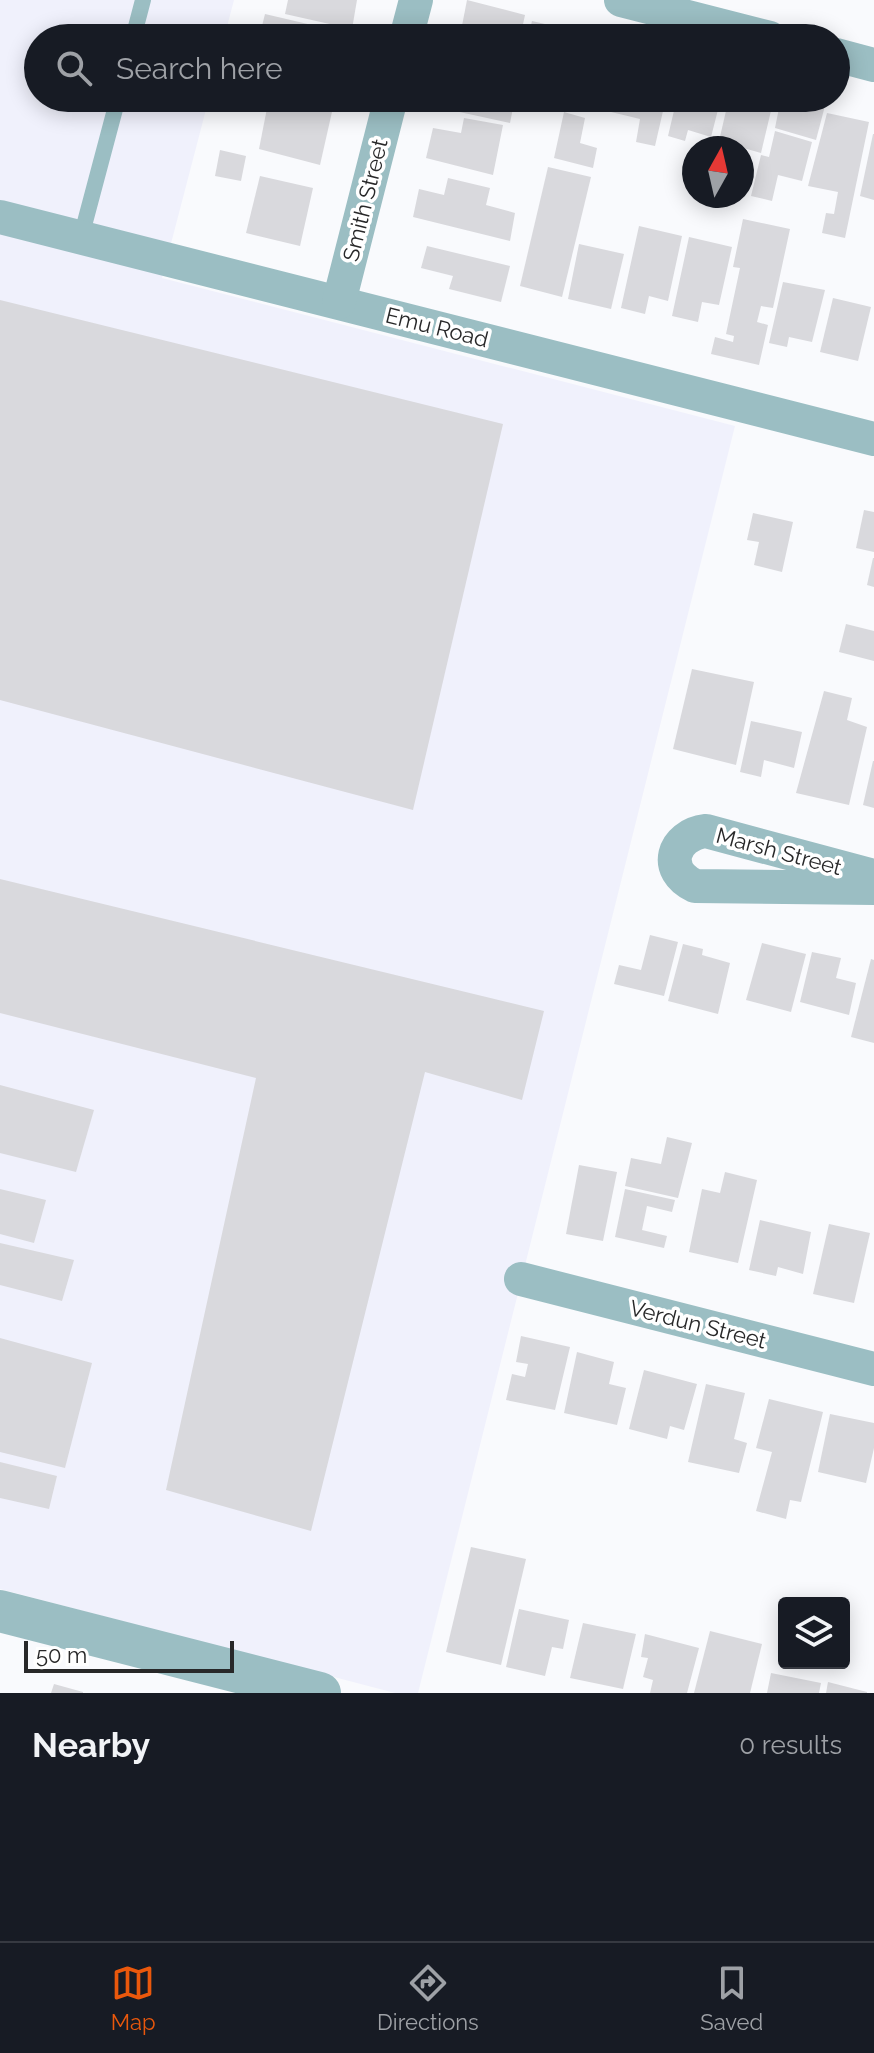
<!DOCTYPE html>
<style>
body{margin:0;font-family:Raleway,sans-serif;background:#242831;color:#f1f3f6}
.controls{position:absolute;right:24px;bottom:24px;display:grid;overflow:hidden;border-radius:8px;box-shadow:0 4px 20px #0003}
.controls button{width:72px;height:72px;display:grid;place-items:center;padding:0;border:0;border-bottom:2px solid #363941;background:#171b24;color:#f1f3f6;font:40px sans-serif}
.compass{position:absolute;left:682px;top:136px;width:72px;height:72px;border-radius:50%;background:#171b24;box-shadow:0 4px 20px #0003;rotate:8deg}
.scale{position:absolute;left:24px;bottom:20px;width:210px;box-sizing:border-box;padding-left:8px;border:4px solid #282829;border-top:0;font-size:22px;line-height:28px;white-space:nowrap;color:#282829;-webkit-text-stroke:6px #fff;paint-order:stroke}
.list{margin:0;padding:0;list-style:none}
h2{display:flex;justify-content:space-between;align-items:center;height:104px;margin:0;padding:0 32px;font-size:34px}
h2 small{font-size:26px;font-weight:400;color:#9ea1a6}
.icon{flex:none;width:44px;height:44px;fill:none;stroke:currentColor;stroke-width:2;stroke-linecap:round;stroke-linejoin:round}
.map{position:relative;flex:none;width:874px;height:1693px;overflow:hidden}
.search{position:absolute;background:#171b24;box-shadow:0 4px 20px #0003;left:24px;right:24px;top:24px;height:88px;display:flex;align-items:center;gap:20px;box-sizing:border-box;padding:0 28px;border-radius:44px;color:#9ea1a6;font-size:30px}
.sheet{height:248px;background:#171b24}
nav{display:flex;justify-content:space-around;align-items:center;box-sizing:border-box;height:112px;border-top:2px solid #363941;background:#171b24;font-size:22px;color:#9ea1a6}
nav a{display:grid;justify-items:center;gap:4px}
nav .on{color:#ea580c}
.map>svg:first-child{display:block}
.built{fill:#f0f1fc}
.building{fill:#d9d9dd}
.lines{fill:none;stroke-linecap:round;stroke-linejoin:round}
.service{stroke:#9bbec3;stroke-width:16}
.minor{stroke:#9bbec3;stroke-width:34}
.tertiary{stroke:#9bbec3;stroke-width:42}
.labels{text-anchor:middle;stroke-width:7;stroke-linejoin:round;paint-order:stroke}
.street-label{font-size:22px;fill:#282829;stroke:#fff}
</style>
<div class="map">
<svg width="874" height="1693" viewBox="0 0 874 1693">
<rect width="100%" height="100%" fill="#f9fafd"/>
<polygon class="built" points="0,0 234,0 224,38 38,38 38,98 209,98 162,278 735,426 418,1693 395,1693 0,1589"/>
<g class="building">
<polygon points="288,0 357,0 352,29 285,14"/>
<polygon points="467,0 525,15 520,38 460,36"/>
<polygon points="265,14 346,33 345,38 259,38"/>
<polygon points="532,21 575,31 573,38 528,38"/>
<polygon points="580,31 602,37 602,38 578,38"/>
<polygon points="269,98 315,98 334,103 320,165 259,149"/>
<polygon points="443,98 515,98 510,123 441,108"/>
<polygon points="563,98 602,98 598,112 562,101"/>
<polygon points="615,98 666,98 655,146 636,142 640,119 611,112"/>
<polygon points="677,98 721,98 711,137 688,130 685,141 668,136"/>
<polygon points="729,98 774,98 761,153 719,141"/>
<polygon points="781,98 810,98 826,102 816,140 775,128"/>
<polygon points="564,112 585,118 580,143 597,148 593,168 554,158"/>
<polygon points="827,113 869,122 845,238 822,233 826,213 834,214 838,192 808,186"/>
<polygon points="464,118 503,125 493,175 426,158 433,128 461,133"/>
<polygon points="775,131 812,142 802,181 778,175 772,201 751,196 761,155 769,157"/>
<polygon points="873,134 874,134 874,200 860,196"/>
<polygon points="220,150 246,156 241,181 215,176"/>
<polygon points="548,167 591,177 562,297 520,286"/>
<polygon points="260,176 313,188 300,246 246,233"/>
<polygon points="448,178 490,188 486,205 515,213 510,241 413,217 419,189 444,195"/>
<polygon points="743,219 790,229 773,308 761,306 757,322 768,325 759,365 711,354 715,337 733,342 734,336 726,334 740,268 733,267"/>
<polygon points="639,226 682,236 668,301 649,296 645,314 621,308"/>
<polygon points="689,237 732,247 719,305 702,302 698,322 672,316"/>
<polygon points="579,244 624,254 611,309 568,299"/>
<polygon points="427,246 510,266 501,302 449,289 453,276 421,268"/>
<polygon points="783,282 825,290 812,342 789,337 787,347 769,343"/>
<polygon points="833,298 871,307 858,361 820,352"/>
<polygon points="0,300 503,424 413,810 0,700"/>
<polygon points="864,510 874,512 874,552 856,548"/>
<polygon points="753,513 793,522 782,572 754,565 759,542 747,540"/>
<polygon points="873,558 874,558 874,587 867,585"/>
<polygon points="846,624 874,631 874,661 839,652"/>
<polygon points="692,669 754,682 736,765 673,749"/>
<polygon points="824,691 852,698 847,720 867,727 849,805 796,793"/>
<polygon points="751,721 802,732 794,768 764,760 761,777 740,772"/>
<polygon points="873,761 874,761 874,808 863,805"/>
<polygon points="0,879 544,1011 522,1100 425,1072 311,1531 166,1490 256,1078 0,1013"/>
<polygon points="650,935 678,942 664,996 614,984 619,965 641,970"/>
<polygon points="762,943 806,954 791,1012 746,1000"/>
<polygon points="683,944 703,949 702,955 730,963 718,1014 668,1001"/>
<polygon points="812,952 841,958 836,978 856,983 849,1015 800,1002"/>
<polygon points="871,959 874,960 874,1043 851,1037"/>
<polygon points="0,1085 94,1110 76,1172 0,1153"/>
<polygon points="667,1137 692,1143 678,1198 625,1186 631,1158 661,1164"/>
<polygon points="579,1165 617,1172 603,1241 566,1234"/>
<polygon points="725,1172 757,1180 738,1263 689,1252 702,1189 720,1193"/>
<polygon points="0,1189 46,1200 34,1243 0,1234"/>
<polygon points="625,1189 675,1200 672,1212 647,1206 642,1230 667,1236 664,1248 615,1237"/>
<polygon points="760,1220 811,1232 803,1274 778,1267 776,1276 749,1270"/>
<polygon points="829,1224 870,1233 854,1303 813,1294"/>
<polygon points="0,1243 74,1260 62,1301 0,1285"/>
<polygon points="521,1336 570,1347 555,1410 506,1400 512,1374 525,1377 528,1364 516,1362"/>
<polygon points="0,1338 92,1363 65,1468 0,1452"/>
<polygon points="577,1352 614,1362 609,1384 626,1388 617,1425 564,1413"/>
<polygon points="644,1370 697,1384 684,1430 670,1426 667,1439 629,1429"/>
<polygon points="706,1384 745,1393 734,1439 747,1443 739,1473 688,1462"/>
<polygon points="769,1399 823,1412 801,1502 790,1500 786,1519 756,1511 772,1452 756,1448"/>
<polygon points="830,1414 874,1423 874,1448 866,1483 818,1472"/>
<polygon points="0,1462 57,1476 49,1509 0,1498"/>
<polygon points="471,1547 526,1559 501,1665 446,1652"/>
<polygon points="519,1609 569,1620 563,1649 552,1647 545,1676 506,1667"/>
<polygon points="583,1623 636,1634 623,1689 570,1678"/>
<polygon points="710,1631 762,1644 750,1693 694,1693"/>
<polygon points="645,1634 699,1648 687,1693 650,1693 653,1680 643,1677 648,1658 641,1657"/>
<polygon points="771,1673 821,1683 819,1693 767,1693"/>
<polygon points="828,1682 867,1692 867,1693 826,1693"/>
<polygon points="54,1684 83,1692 83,1693 51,1693"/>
</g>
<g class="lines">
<g class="service">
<polyline points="133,38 143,0"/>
<polyline points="81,237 118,98"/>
</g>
<g class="minor">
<polyline points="621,0 770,38"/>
<polyline points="406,38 416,0"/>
<polyline points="836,55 874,65"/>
<polyline points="0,217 874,439"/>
<polyline points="339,302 391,98"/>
<path d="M 874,876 L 706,831 C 672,835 662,871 695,886 L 874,888"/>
<polyline points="521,1279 874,1369"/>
</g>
<polyline class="tertiary" points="0,1611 320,1693"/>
</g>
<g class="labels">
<g class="street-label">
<text transform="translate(365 200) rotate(-76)" y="8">Smith Street</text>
<text transform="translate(437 327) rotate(14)" y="8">Emu Road</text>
<text transform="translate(779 851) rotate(15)" y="8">Marsh Street</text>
<text transform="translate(698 1324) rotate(14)" y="8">Verdun Street</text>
</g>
</g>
</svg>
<div class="controls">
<button><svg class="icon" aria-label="layers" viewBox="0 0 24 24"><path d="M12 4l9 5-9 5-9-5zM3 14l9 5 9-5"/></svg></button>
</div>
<svg class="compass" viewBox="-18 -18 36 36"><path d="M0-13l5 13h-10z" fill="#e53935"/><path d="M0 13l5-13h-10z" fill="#9ea1a6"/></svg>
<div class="scale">50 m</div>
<div class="search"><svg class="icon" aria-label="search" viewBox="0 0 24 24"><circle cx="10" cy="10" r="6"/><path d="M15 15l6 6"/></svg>Search here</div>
</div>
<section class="sheet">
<h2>Nearby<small>0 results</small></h2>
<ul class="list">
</ul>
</section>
<nav>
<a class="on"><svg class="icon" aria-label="map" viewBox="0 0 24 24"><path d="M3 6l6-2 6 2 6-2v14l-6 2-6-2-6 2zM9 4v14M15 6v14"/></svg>Map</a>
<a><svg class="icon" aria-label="directions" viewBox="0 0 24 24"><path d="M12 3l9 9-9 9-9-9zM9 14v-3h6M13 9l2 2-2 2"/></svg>Directions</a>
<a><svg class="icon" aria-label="saved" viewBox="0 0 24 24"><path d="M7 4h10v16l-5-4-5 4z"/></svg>Saved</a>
</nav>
